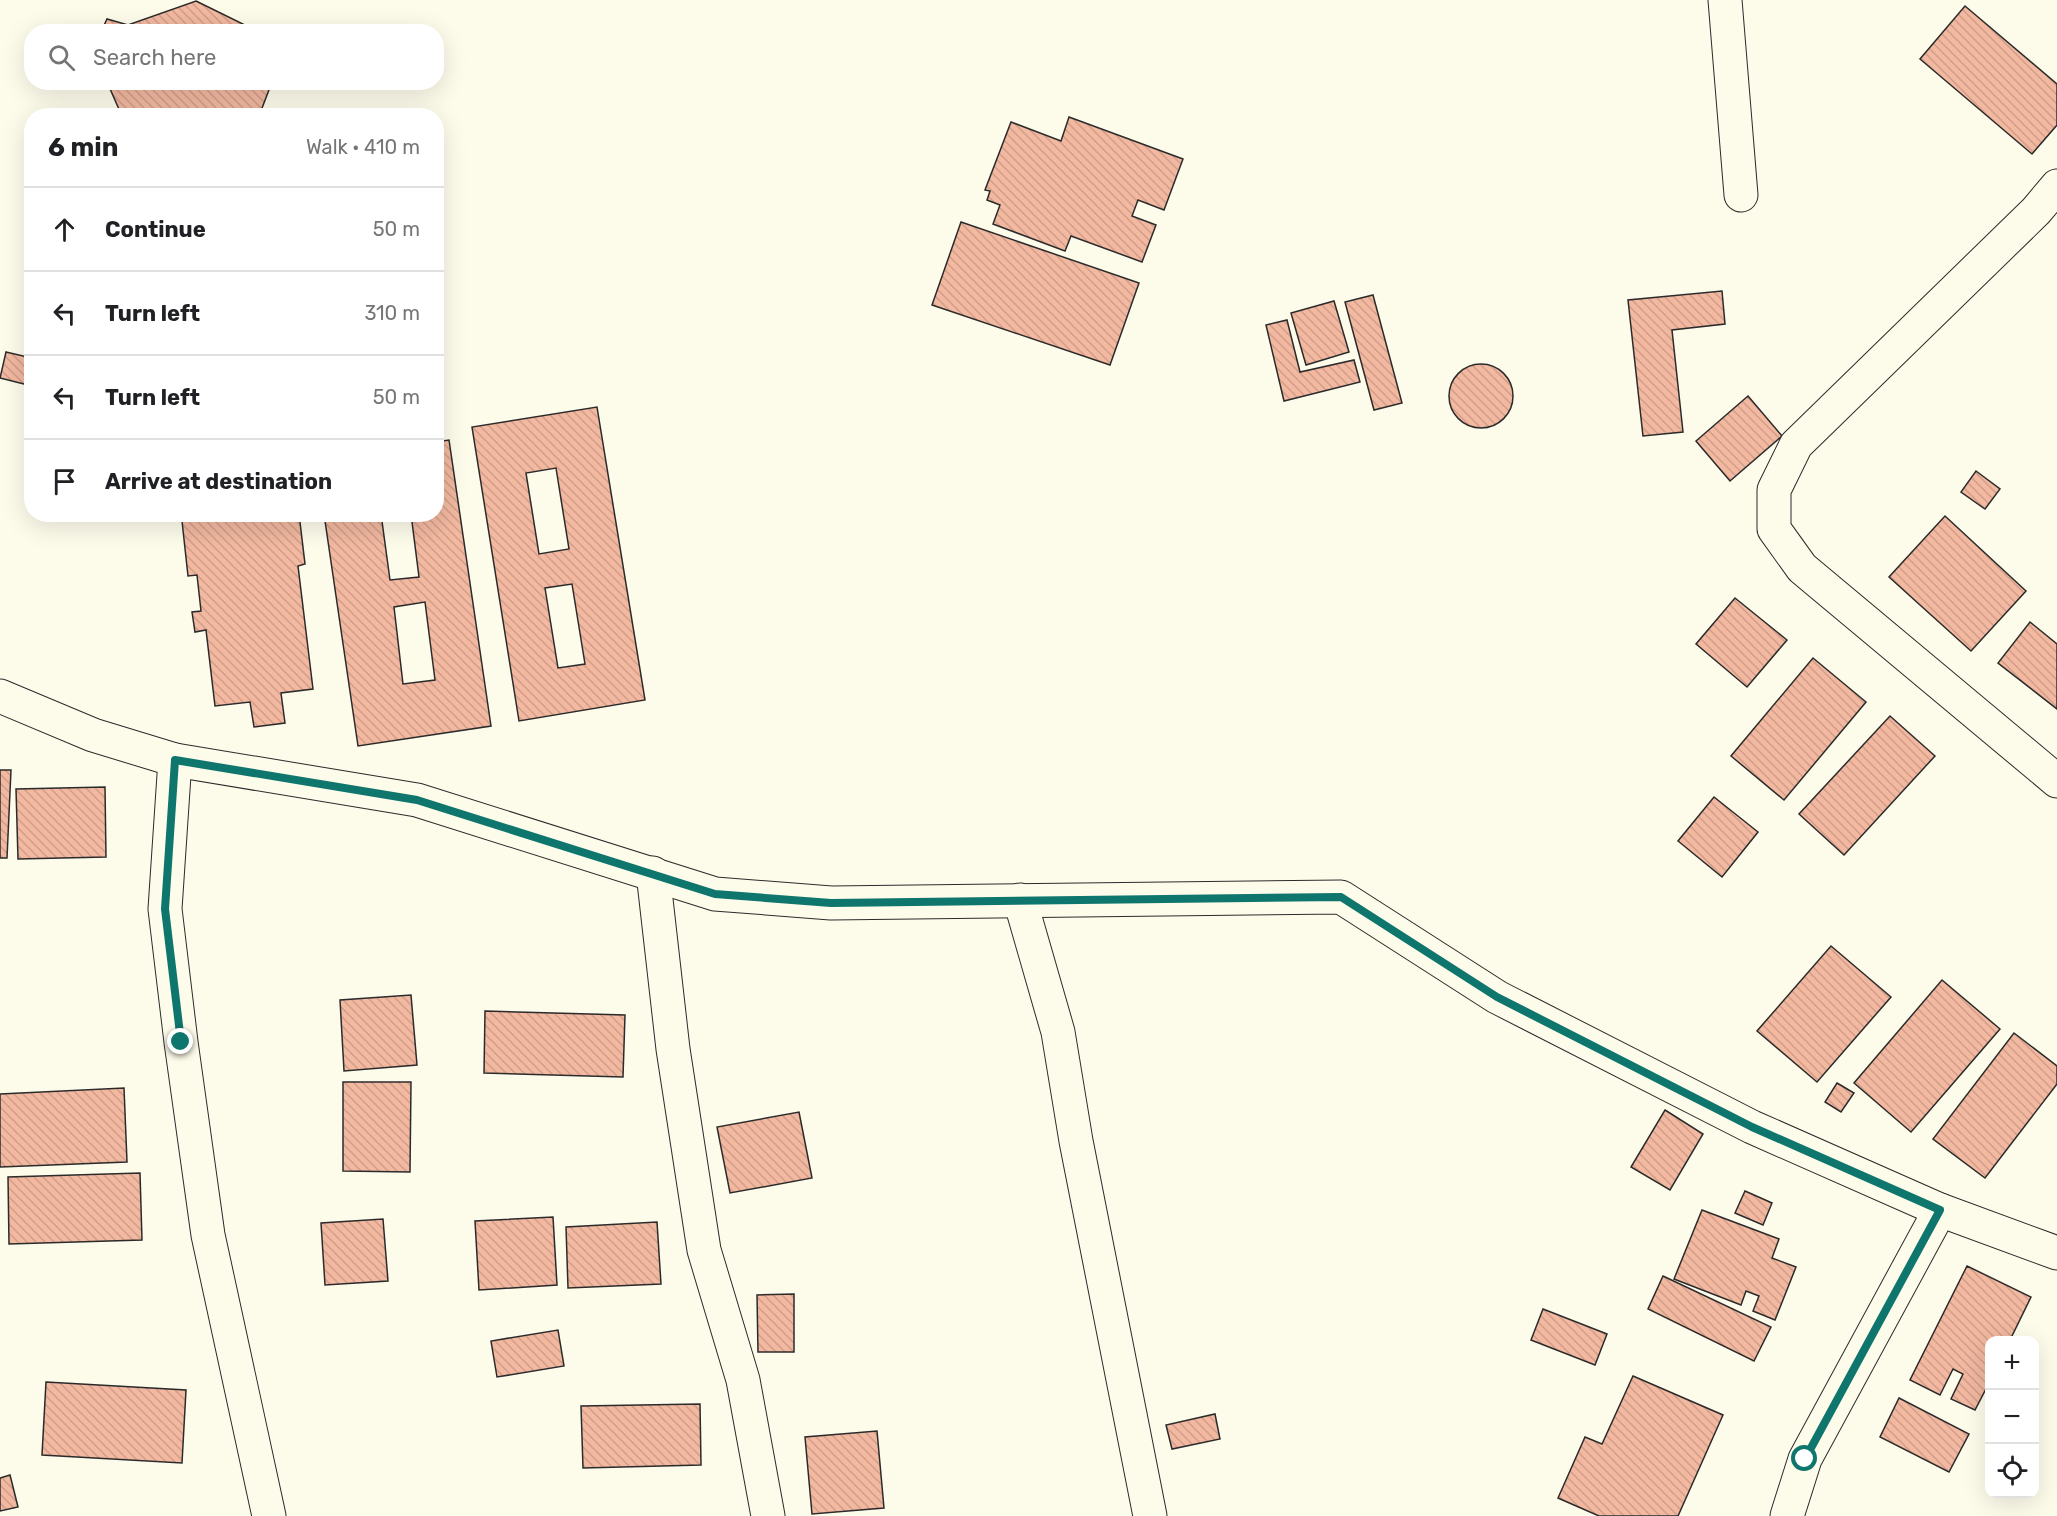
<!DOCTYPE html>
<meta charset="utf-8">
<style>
body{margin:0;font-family:Rubik,sans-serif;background:#f2f2f2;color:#202124}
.controls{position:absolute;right:18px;bottom:18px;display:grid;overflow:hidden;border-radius:12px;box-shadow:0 6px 24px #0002}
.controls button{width:54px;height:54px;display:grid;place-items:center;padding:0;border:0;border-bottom:2px solid #e0e0e0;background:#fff;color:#202124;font:30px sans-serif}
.stop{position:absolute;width:18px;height:18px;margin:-14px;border:4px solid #0f766e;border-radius:50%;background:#fff}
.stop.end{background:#0f766e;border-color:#fff;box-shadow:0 2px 6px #0008}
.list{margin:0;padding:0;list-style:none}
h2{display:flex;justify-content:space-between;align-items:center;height:78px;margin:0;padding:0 24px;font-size:26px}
h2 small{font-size:20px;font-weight:400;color:#757577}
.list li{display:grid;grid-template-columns:39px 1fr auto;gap:18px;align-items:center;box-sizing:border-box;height:84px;padding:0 24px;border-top:2px solid #e0e0e0}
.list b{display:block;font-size:22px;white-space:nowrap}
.list em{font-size:20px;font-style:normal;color:#757577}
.icon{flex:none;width:33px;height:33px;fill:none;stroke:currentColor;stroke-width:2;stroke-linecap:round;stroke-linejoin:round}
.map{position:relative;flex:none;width:2057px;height:1516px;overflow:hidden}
.search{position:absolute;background:#fff;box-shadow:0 6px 24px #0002;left:24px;top:24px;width:420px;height:66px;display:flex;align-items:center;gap:15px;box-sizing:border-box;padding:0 21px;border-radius:24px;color:#757577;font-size:22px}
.panel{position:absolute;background:#fff;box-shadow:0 6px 24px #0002;left:24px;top:108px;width:420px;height:414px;border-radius:24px}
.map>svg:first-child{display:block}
.building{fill:url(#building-back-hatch);stroke:#2b2b2b;stroke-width:1.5;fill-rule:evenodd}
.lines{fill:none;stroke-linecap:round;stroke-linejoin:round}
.minor-casing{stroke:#2b2b2b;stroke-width:35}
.minor{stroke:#fdfbea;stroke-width:33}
.route{stroke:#0f766e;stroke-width:8}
</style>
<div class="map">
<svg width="2057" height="1516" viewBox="0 0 2057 1516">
<defs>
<pattern id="building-back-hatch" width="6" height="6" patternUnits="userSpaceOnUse" patternTransform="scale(1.5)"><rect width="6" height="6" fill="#f2b8a0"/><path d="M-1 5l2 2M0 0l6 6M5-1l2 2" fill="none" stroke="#d09e8a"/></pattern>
</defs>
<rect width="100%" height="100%" fill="#fdfbea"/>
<g class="building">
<polygon points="196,1 247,26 250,32 101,32 107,19 128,25"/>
<polygon points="1965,6 2057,84 2057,125 2032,154 1920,59"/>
<polygon points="107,82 272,82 259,116 122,116"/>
<polygon points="1069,117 1183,159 1164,210 1138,200 1132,216 1156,225 1142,262 1071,236 1065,251 993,224 1000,205 987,200 990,191 985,190 1011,122 1061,141"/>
<polygon points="961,222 1139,283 1110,365 932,305"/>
<polygon points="1722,291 1725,324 1672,330 1683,432 1643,436 1628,300"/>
<polygon points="1373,295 1402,403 1374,410 1345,302"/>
<polygon points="1334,301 1349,352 1306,365 1291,313"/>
<polygon points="1287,320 1300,372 1354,360 1360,382 1284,401 1266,325"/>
<polygon points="6,352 32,358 32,386 0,378"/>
<circle cx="1481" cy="396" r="32"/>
<polygon points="1748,396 1782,436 1730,481 1696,441"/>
<path d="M 597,407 L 645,700 L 519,721 L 472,427 ZM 556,468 L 569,549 L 539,554 L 526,473 ZM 572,584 L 585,664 L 558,668 L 545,588 Z"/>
<path d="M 449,440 L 491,726 L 358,746 L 324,514 L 381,514 L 390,580 L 419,577 L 411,514 L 436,514 L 436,442 ZM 425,602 L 435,680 L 403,684 L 394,607 Z"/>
<polygon points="1976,471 2000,489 1985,509 1961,492"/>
<polygon points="230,514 299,514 305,564 298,566 313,689 281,693 285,723 254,727 250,702 215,706 206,630 195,632 192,612 201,611 197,575 188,576 182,521"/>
<polygon points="1945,516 2026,591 1971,651 1889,577"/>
<polygon points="1735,598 1787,640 1747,687 1696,644"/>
<polygon points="2030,622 2057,644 2057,709 1998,663"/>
<polygon points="1813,658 1866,702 1784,800 1731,756"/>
<polygon points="1890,716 1935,756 1844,855 1799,814"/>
<polygon points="0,770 11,770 7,858 0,858"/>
<polygon points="105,787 106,857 18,859 16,789"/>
<polygon points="1714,797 1758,832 1722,877 1678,841"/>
<polygon points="1831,946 1891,997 1817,1082 1757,1031"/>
<polygon points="1942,980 2000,1029 1911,1132 1854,1083"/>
<polygon points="411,995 417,1065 344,1071 340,1000"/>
<polygon points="485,1011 625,1015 623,1077 484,1073"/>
<polygon points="2014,1033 2057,1066 2057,1084 1985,1178 1933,1139"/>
<polygon points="343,1082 411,1082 410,1172 343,1171"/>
<polygon points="1837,1083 1854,1093 1841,1112 1825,1102"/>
<polygon points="124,1088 127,1162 0,1167 0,1094"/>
<polygon points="1665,1110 1703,1134 1670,1190 1631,1167"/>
<polygon points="799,1112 812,1178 730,1193 717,1127"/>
<polygon points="140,1173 142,1240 9,1244 8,1177"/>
<polygon points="1745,1191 1772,1203 1763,1225 1735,1213"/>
<polygon points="1702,1210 1779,1239 1772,1258 1796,1267 1775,1320 1753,1311 1759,1296 1746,1291 1741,1305 1674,1279"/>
<polygon points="553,1217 557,1285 479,1290 475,1221"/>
<polygon points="383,1219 388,1281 325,1285 321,1223"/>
<polygon points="657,1222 661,1284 568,1288 566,1227"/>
<polygon points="1967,1266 2031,1297 2010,1340 1990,1340 1990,1381 1975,1410 1951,1399 1963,1374 1953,1369 1940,1395 1910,1380"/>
<polygon points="1663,1276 1771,1327 1754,1361 1648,1309"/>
<polygon points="794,1294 794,1352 758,1352 757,1295"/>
<polygon points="1543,1309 1607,1334 1595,1365 1531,1340"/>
<polygon points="558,1330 564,1366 497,1377 491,1341"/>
<polygon points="1633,1376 1723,1415 1678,1516 1599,1516 1558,1498 1585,1437 1602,1444"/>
<polygon points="46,1382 186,1390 182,1463 42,1455"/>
<polygon points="1899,1398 1969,1434 1949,1472 1880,1437"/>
<polygon points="700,1404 701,1465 583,1468 581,1406"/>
<polygon points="1215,1414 1220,1439 1172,1449 1166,1425"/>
<polygon points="877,1431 884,1508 812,1514 805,1437"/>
<polygon points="10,1475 18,1507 0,1511 0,1478"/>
</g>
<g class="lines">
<g class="minor-casing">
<g id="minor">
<polyline points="1725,0 1741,195"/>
<polyline points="2057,186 2036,211 1796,445 1774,490 1774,529 1802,568 2057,781"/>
<polyline points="0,696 93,735 175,760 417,800 715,894 831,903 1341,897 1497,997 1752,1127 1940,1210 2057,1253"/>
<polyline points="175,760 165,909 181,1042 208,1235 269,1516"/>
<polyline points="653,873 673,1049 704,1250 743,1380 768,1516"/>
<polyline points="1020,900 1058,1032 1076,1141 1150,1516"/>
<polyline points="1787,1516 1805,1459 1940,1210"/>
</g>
</g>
<use href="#minor" class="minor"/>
</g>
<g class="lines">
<polyline class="route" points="181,1042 165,909 175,760 417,800 715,894 831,903 1341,897 1497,997 1752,1127 1940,1210 1805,1459"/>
</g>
</svg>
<div class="controls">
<button>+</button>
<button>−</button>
<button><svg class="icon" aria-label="locate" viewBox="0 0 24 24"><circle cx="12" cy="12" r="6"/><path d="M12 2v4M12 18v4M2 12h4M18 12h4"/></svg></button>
</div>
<div class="stop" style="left:1805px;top:1459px"></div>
<div class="stop end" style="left:181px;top:1042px"></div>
<div class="search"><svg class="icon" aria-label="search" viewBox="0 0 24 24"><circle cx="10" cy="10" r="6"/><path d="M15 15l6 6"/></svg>Search here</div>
<section class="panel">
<h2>6 min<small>Walk · 410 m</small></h2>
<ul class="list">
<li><svg class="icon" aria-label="ahead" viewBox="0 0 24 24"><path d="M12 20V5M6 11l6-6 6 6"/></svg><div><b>Continue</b></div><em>50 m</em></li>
<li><svg class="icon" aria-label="left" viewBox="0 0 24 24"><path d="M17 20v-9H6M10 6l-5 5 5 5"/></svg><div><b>Turn left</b></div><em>310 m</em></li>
<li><svg class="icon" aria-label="left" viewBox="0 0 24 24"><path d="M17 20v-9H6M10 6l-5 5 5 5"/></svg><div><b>Turn left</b></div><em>50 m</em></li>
<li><svg class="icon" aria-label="arrive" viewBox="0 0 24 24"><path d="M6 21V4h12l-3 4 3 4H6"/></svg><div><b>Arrive at destination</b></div></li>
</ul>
</section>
</div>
